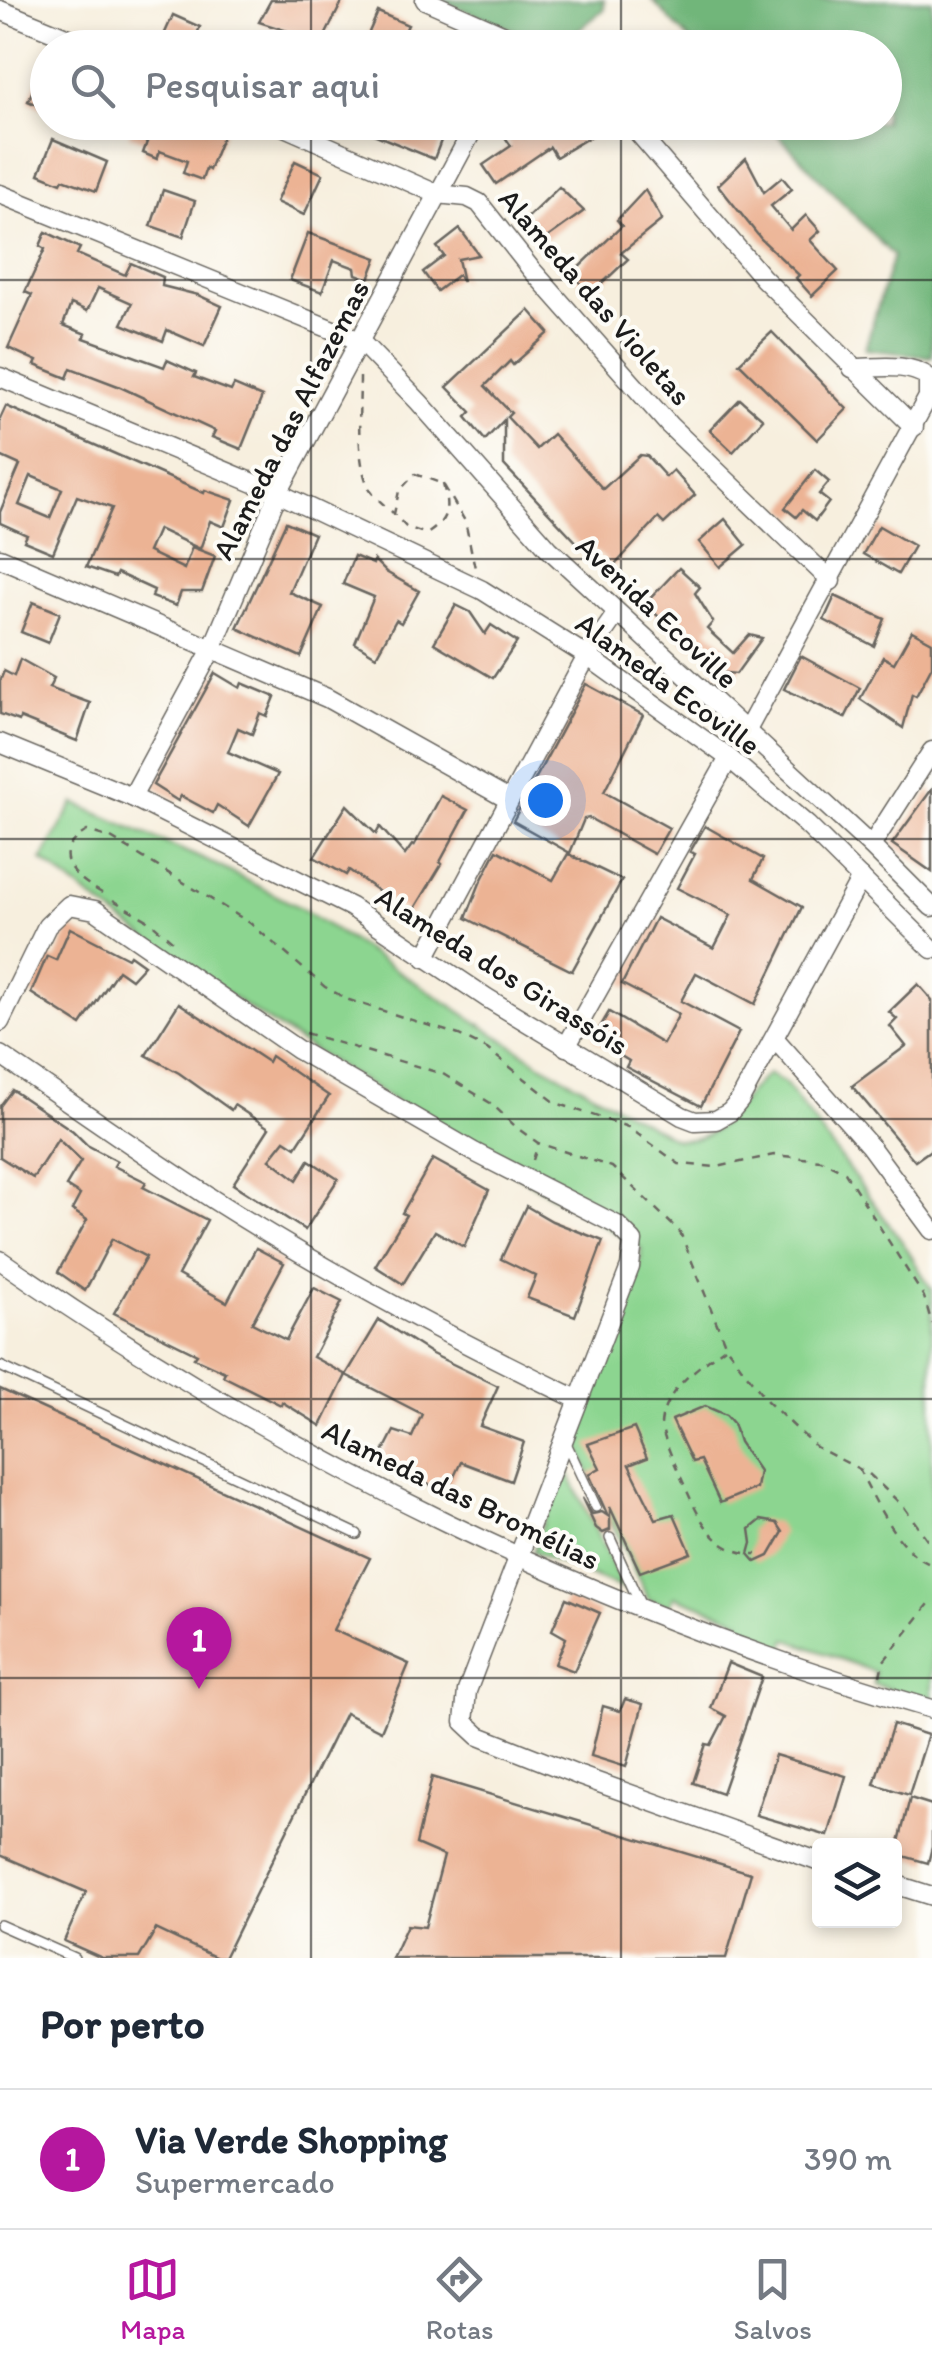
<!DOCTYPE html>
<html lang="pt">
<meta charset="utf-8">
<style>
body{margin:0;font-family:Itim,sans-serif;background:#f2f2f3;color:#1f2937}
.controls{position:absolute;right:30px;bottom:30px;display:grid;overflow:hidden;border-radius:10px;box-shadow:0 5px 15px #0003}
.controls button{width:90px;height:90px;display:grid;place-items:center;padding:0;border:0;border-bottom:2px solid #e0e1e3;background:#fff;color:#1f2937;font:50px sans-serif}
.you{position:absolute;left:545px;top:800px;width:35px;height:35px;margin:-25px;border:8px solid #fff;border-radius:50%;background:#1a73e8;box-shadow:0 0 0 15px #1a73e833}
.badge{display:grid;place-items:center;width:65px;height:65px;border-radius:50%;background:#b5179e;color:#fff;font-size:32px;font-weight:700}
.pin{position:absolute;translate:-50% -82px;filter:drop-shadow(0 2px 5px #0008)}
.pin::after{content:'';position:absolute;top:52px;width:35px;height:30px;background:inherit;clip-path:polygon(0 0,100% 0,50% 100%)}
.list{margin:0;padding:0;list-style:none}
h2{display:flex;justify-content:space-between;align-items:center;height:130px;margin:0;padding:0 40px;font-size:42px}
h2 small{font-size:32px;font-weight:400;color:#747a83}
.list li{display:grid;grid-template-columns:65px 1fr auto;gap:30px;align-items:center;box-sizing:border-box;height:140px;padding:0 40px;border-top:2px solid #e0e1e3}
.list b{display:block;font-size:38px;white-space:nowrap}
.list p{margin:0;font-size:32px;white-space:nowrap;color:#747a83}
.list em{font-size:32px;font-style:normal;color:#747a83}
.icon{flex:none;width:55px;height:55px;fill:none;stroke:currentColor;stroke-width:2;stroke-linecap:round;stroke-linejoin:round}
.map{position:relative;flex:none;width:932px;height:1958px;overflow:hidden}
.search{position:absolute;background:#fff;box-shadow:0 5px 15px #0003;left:30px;right:30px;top:30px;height:110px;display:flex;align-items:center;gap:25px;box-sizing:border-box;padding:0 35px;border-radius:55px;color:#747a83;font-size:38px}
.sheet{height:270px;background:#fff}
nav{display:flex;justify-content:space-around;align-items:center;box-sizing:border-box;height:140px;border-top:2px solid #e0e1e3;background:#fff;font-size:28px;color:#747a83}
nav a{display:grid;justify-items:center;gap:5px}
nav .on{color:#b5179e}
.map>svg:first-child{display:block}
.green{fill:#8cd590;stroke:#547856;stroke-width:2.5}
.forest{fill:#71b67a;stroke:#46694b;stroke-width:2.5}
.building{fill:#ecb394;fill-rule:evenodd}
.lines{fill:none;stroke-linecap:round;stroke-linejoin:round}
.service-casing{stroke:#696660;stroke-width:12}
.minor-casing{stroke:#696660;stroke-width:21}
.path{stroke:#696660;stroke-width:2.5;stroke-dasharray:8 8;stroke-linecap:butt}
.service{stroke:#fff;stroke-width:9}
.minor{stroke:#fff;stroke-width:18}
.grid{fill:none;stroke:#1c1c1c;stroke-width:2.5;stroke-opacity:0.55}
.labels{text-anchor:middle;stroke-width:8;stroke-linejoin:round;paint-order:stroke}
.street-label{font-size:30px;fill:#1c1c1c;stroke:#fdfcf7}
</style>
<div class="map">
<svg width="932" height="1958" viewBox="0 0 932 1958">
<rect width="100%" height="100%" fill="#fdfcf7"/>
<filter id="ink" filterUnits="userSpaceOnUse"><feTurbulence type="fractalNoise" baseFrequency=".01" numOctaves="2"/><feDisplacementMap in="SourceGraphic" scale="20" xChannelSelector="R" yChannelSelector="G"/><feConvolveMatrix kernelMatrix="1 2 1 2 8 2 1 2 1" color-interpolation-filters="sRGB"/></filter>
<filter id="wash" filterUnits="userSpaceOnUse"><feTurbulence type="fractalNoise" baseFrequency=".0048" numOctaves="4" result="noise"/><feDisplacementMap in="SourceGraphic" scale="40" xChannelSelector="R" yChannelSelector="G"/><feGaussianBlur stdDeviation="2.25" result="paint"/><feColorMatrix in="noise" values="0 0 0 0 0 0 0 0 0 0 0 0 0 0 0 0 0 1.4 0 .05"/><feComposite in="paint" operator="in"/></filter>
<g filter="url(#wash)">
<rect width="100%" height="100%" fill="#f7efde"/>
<g class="green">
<path d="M 74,803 L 214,864 L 301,908 L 541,1064 L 675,1139 C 724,1146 735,1099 768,1074 L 785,1083 L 903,1243 L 932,1290 L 932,1702 L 873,1684 L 875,1672 L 787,1639 L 783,1650 L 737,1635 L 741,1620 L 674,1596 L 670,1606 L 648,1599 L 589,1474 L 575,1434 L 640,1264 L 641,1248 C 436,1127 230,1008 42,860 Z"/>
<polygon points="564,1464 624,1589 533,1552"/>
</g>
<g class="forest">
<polygon points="439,0 604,0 604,10 556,47"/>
<polygon points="652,0 932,0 932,357 865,349 893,256 767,123 884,122 884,48 696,47"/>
</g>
<g id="blocks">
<g class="building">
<polygon points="271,0 343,0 322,42 259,22"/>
<polygon points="378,12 408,25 406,29 448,48 362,48"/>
<polygon points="173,15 200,27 191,48 160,44"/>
<polygon points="48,57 48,110 28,101"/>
<polygon points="133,122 204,122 225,130 209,170 206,168 202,180 183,173 187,161 160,151 157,159 143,153 147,142 129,135"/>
<polygon points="448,122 434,159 349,124 349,122"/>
<polygon points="495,122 516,122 525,136 548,122 589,122 596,133 556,157 550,147 496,184 483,165 511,146"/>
<polygon points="53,139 107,162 96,191 63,179 61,183 39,174"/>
<polygon points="746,158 764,192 782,177 792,189 771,206 791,230 806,215 820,231 810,240 838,271 812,296 796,278 799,275 761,239 718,185"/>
<polygon points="295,161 323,174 304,215 276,202"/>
<polygon points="559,187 584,211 544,240 522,223"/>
<polygon points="163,190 195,201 183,237 151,226"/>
<polygon points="645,190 662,220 621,253 628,259 588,297 574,272 622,226 617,220"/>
<polygon points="460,229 479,255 458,259 463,282 458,275 437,291 423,272 444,256 437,247"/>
<polygon points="46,232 80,248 77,254 125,275 131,263 163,277 162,286 198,295 222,306 204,346 167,330 163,341 122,324 132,303 98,288 87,311 71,304 63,325 86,334 84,338 164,367 167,360 196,373 194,377 231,391 234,385 262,397 241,449 212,437 215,431 118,386 71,368 67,378 35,365 37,361 8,348 32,295 25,292 45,249 40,246"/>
<polygon points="308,233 377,258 369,279 356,274 355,268 334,260 322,292 290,280"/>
<polygon points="529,310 549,333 513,365 510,361 485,386 511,413 507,417 537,449 553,434 603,489 640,455 647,456 666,477 673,470 695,495 664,524 658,518 613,567 588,544 583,549 504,465 504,420 485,440 466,417 471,412 447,387"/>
<polygon points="772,332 847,409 817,440 739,363"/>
<polygon points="740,399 763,419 733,452 710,430"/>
<path d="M 6,406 L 204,493 L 205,490 L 234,500 L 224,527 L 210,521 L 200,549 L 158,529 L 148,552 L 184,569 L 192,547 L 215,556 L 202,592 L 181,592 L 176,606 L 152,597 L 154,590 L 117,573 L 115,577 L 86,567 L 112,508 L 77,496 L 53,553 L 24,541 L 27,535 L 0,523 L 0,512 L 20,465 L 0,456 L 0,419 ZM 31,476 L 62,489 L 50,518 L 19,505 Z"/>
<polygon points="815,470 829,482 819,494 829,502 815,521 802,510 796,517 785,508"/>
<polygon points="725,519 746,545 720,567 699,542"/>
<polygon points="286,522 314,534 289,592 323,607 301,657 237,628"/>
<polygon points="879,526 914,546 898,574 863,554"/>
<polygon points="354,556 373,564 374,560 386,572 419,591 401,623 396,620 376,656 355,643 374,597 343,584"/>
<polygon points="679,568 700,587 695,593 713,622 707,629 733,653 749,635 762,638 736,674 717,672 711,659 694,644 691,647 645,604"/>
<polygon points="835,596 885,619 874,646 824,620"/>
<polygon points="33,602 60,613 48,643 21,632"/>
<polygon points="456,605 470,612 485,634 491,625 517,642 493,678 434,643"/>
<polygon points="912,631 932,642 932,666 916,696 912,694 903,728 860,699 883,657 894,663"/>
<polygon points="801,656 860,688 845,718 784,689"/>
<polygon points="20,659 54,678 49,688 90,703 77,741 20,718 19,721 0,714 0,681 4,671 14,676"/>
<polygon points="215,673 240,688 242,683 275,697 267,716 260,713 252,734 238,728 228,752 278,774 249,826 217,805 213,813 181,796 178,801 153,785"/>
<polygon points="586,684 643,715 604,792 669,828 654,854 589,818 584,819 570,853 513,821"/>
<polygon points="932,789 932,872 892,844"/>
<polygon points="441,796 468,810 440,862 442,864 411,915 349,870 346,875 314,857 347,805 376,834 380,827 405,855 412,845 414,846"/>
<polygon points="705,826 763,859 753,879 802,907 755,1004 696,973 681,1001 739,1032 701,1106 626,1067 629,1061 593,1039 609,1012 663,1044 679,1014 622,984 656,918 714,948 731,915 677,888 695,854 690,852"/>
<polygon points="497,850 553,880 568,854 622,880 572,971 466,918 480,883"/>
<polygon points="70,928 128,958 130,955 144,965 131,979 118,970 81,1025 31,993 47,956 56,960"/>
<polygon points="918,984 932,1000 932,1149 915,1161 852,1086 906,1046 890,1026 897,1019 889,1012"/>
<polygon points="179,1003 268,1062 271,1056 329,1096 296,1147 285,1140 270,1159 297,1180 309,1160 338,1179 305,1230 233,1184 269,1128 234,1105 231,1110 179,1073 146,1055"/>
<polygon points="12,1090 73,1131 87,1145 117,1161 114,1166 146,1182 143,1187 207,1220 178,1275 227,1302 256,1248 284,1263 252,1323 286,1340 314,1288 342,1302 313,1357 346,1375 321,1426 282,1402 281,1405 223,1376 225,1372 194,1358 197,1354 114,1313 146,1257 112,1239 85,1291 58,1272 87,1220 72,1210 80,1195 66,1186 81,1161 58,1139 33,1178 0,1157 0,1106"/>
<polygon points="433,1159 489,1190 464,1247 435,1231 403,1284 375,1266 406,1215 402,1213"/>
<polygon points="526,1206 552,1221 603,1241 575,1316 527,1298 536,1276 501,1259"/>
<polygon points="379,1320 432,1354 498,1386 480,1426 524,1442 511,1481 461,1462 446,1493 379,1460 394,1431 412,1437 422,1414 346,1375"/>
<polygon points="0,1389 370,1558 333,1630 409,1664 381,1731 345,1713 224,1958 217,1958 156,1929 139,1958 102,1958 64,1941 86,1892 0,1855"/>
<polygon points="705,1406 726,1415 733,1423 739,1442 759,1471 756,1488 720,1503 700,1460 692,1462 672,1420"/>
<polygon points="634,1428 647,1458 629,1465 656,1519 674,1514 691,1553 640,1572 610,1507 610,1530 603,1533 596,1528 582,1498 592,1514 602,1512 608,1516 589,1474 600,1468 588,1444"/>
<polygon points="761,1520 777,1523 783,1532 769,1556 756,1562 749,1554 752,1543 750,1529"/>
<polygon points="566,1598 600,1613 574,1671 555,1664 566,1638 552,1630"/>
<polygon points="728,1663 762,1677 722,1793 693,1783 706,1744 711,1745 726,1716 711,1708"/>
<polygon points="625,1699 643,1704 626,1767 591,1756 603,1706 620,1711"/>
<polygon points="893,1724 928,1735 909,1795 874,1784"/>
<polygon points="775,1755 846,1776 828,1836 756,1815"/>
<polygon points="432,1777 751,1873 726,1958 392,1958 407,1925 425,1927 444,1856 416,1844"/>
<polygon points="910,1798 932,1805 932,1847 928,1863 896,1854"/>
</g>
</g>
</g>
<g filter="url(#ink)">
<use href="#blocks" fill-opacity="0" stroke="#696660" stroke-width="2.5"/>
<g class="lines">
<g class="service-casing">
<g id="service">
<polyline points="0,1366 357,1534"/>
<polyline points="565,1441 596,1507"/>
<polyline points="610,1538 640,1604"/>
<polyline points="0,1925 74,1958"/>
</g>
</g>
<g class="minor-casing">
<g id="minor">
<polyline points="425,0 534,48"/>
<polyline points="0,10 93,48"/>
<polyline points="273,122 437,194 467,197 479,203 531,269 669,425 831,581"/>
<polyline points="629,122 763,278 914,427"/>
<polyline points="0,194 360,341 419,402 549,549 871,846 932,907"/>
<polyline points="0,377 278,493 482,590 587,656 729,758 807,825 932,949"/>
<polyline points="0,558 327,698 509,800"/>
<path d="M 746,732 L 928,397 L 928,377 C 907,362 877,368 852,368"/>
<polyline points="0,743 132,797 351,907 487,998 682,1116 695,1121 716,1120 730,1112 740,1100 861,878"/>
<polyline points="132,797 212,649 278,493 477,122"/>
<polyline points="871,846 932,751"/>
<polyline points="425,958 587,656 617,613"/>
<polyline points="0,1022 47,926 69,905 95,910 298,1050 474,1152 617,1225 633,1241 630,1267 478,1662 467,1691 464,1722 479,1736 580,1776 820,1862"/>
<polyline points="775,1039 869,1145 932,1230"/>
<polyline points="566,1047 729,758"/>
<path d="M 0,1055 C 71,1103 141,1153 214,1200 C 330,1274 455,1340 579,1400"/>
<path d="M 0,1260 C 284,1458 598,1613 932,1709"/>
<polyline points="894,1884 932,1896"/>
</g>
</g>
<g class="path">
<path d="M 360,377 C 360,408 355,462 370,490 C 375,498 386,506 393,513"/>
<path d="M 443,484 C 449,509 449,519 427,534 L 406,527 L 394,514 L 399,491 L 415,474 L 443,484 L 465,521 L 475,568"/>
<path d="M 102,893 C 75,878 46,854 87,831 L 111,838 L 250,923 L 325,987 L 349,1000 L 459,1035 L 487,1049 L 556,1103 L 628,1127 L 679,1164 L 717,1167 L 774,1155 L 821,1160 L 845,1172 L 924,1297 L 932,1324"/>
<polyline points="113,900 149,921 172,941"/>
<polyline points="305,1033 443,1074 492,1104 517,1128 538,1143 612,1167 680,1232 726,1346 767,1401 816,1447 869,1474 904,1507 932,1546"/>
<polyline points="533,1160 538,1144"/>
<path d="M 725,1347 C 700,1366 663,1390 661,1425 C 666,1446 675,1464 684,1484 C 699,1518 714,1554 757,1554"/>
<path d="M 858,1468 C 876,1500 896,1551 932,1565"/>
<polyline points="880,1676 883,1662 932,1600"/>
</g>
<use href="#service" class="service"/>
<use href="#minor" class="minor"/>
</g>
</g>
<path class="grid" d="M 311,0 L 311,48M 621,0 L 621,48M 311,122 L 311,1958M 621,122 L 621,1958M 0,280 L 932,280M 0,559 L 932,559M 0,839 L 932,839M 0,1119 L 932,1119M 0,1399 L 932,1399M 0,1678 L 932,1678"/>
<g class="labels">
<g class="street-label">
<text transform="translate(595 297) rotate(49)" y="10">Alameda das Violetas</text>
<text transform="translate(291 420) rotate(-63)" y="10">Alameda das Alfazemas</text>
<text transform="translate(657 612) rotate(43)" y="10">Avenida Ecoville</text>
<text transform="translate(668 684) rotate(36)" y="10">Alameda Ecoville</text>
<text transform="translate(502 971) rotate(32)" y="10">Alameda dos Girassóis</text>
<text transform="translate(461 1495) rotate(26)" y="10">Alameda das Bromélias</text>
</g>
</g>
</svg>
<div class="controls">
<button><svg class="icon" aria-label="layers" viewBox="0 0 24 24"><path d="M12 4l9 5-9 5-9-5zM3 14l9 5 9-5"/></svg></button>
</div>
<div class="you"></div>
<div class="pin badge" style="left:199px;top:1689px">1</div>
<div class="search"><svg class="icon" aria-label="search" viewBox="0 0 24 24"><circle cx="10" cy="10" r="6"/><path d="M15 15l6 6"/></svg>Pesquisar aqui</div>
</div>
<section class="sheet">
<h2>Por perto<small></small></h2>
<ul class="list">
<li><span class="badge">1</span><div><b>Via Verde Shopping</b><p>Supermercado</p></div><em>390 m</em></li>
</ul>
</section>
<nav>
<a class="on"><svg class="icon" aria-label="map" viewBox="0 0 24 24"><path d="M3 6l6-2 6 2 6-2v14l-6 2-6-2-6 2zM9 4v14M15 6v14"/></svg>Mapa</a>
<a><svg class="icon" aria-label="directions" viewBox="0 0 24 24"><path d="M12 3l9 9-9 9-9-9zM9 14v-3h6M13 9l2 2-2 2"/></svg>Rotas</a>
<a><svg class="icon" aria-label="saved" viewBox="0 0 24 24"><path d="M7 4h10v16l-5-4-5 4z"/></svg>Salvos</a>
</nav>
